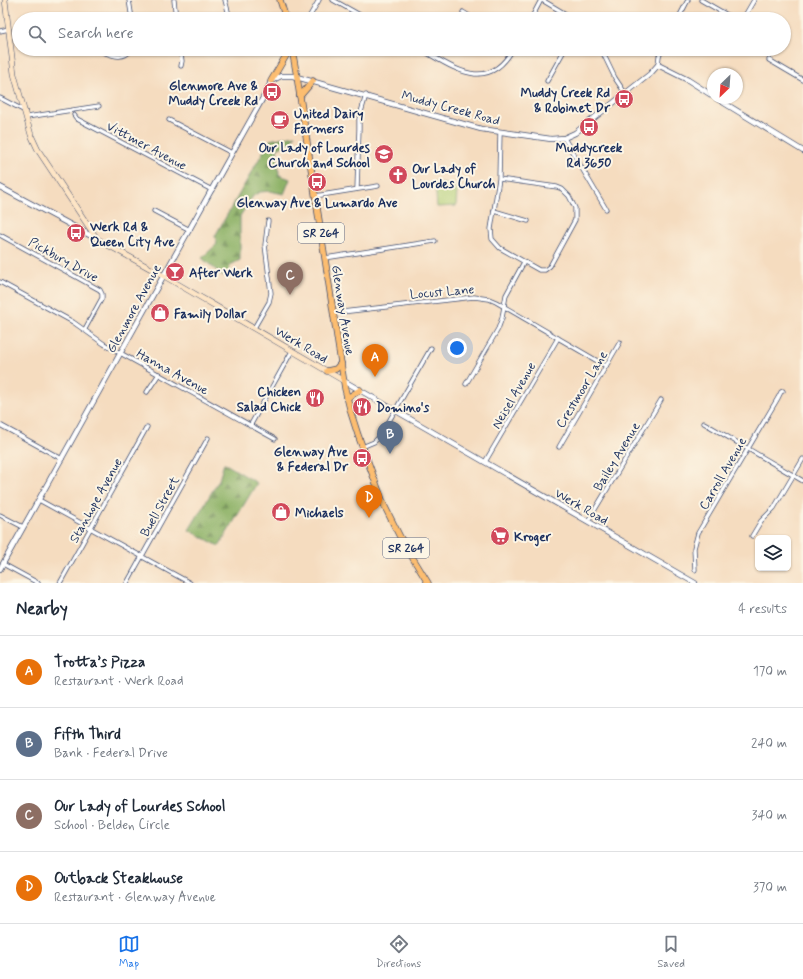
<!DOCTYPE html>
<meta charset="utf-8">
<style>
body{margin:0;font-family:Mynerve,sans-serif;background:#f6f6f7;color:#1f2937}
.controls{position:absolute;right:12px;bottom:12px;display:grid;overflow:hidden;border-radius:6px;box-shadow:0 1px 3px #0004}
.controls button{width:36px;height:36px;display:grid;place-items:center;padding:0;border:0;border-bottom:1px solid #e0e1e3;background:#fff;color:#1f2937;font:20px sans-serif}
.compass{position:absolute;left:707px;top:68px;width:36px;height:36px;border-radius:50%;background:#fff;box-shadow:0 1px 3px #0004;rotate:205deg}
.you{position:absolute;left:457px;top:348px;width:14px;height:14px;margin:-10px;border:3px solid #fff;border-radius:50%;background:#1a73e8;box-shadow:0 0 0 6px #1a73e833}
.badge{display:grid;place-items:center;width:26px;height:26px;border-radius:50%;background:#1a73e8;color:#fff;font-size:13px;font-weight:700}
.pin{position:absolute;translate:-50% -33px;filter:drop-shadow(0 1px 2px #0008)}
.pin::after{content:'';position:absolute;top:21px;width:14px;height:12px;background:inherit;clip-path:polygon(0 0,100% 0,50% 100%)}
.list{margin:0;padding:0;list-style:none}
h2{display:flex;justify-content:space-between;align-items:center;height:52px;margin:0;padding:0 16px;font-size:17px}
h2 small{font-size:13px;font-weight:400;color:#747a83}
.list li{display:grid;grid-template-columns:26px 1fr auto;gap:12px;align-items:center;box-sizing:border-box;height:72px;padding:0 16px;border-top:1px solid #e0e1e3}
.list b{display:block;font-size:15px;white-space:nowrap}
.list p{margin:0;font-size:13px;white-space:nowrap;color:#747a83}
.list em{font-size:13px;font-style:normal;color:#747a83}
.icon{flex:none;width:22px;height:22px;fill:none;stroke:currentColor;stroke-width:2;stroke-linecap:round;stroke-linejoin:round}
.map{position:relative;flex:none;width:803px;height:583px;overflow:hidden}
.search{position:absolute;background:#fff;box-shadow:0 1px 3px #0004;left:12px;right:12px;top:12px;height:44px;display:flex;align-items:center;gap:10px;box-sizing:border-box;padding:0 14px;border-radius:22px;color:#747a83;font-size:15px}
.sheet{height:340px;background:#fff}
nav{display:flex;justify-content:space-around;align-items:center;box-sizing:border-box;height:56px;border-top:1px solid #e0e1e3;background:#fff;font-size:11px;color:#747a83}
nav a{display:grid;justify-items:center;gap:2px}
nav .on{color:#1a73e8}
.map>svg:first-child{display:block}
.green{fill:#b3cf76;stroke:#677f6a}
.forest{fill:url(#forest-firs);stroke:#547062}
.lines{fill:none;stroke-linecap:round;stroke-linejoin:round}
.minor-casing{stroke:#3c496d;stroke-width:5}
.tertiary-casing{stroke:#3c496d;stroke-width:6}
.secondary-casing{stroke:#3c496d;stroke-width:6}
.primary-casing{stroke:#3c496d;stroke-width:7}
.minor{stroke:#fff;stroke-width:3.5}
.tertiary{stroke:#fff;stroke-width:4.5}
.secondary{stroke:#fee5c5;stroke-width:5}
.primary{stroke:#fcbd6f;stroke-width:5.5}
.labels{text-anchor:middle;stroke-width:4;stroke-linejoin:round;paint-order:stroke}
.shield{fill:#fcf5e5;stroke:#5e6a86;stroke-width:1}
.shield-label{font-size:12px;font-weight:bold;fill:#1b2f5e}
.poi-label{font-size:13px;font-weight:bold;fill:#1b2f5e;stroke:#fcf5e5;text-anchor:start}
.street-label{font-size:13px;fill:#1b2f5e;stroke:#fcf5e5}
</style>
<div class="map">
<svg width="803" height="583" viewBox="0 0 803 583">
<defs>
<pattern id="forest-firs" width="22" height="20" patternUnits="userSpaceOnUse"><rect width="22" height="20" fill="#8eb267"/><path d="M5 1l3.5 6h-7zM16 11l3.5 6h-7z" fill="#739158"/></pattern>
</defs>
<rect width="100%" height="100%" fill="#fcf5e5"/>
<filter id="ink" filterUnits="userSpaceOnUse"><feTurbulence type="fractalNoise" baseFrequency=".025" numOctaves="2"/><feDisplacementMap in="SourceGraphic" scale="8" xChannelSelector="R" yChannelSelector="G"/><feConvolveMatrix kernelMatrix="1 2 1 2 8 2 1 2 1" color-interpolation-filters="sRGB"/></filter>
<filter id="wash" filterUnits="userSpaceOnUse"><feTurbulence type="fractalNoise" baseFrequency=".012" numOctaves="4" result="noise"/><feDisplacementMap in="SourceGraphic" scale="16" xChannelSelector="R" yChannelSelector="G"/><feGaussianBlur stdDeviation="0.9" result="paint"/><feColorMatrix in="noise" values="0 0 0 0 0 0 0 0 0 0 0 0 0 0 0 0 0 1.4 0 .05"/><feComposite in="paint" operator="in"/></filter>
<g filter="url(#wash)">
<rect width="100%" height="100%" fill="#f5dcbf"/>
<polygon class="green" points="435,182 453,186 457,191 456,206 437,207"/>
<g class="forest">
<polygon points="295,135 290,143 277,149 279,175 290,179 284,194 270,191 260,192 253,196 240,216 240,260 230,265 229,273 223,276 202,258 217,244 215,236 270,140"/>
<polygon points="224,463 257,483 219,546 189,530 219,480"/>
</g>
</g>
<g filter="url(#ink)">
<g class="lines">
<g class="minor-casing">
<g id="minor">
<polyline points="129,0 132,19"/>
<polyline points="174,0 176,19"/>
<polyline points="225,0 230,19"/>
<polyline points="333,0 367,19"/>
<polyline points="542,0 574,19"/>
<polyline points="701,0 734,19"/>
<polyline points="463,12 474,19"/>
<polyline points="308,19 319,0"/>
<polyline points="531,19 541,0"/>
<polyline points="678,19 688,0"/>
<polyline points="743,19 754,0"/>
<polyline points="0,31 9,29"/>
<polyline points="180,49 182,61 181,66"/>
<path d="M 420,49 C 453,67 487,95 513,49"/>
<polyline points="601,49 615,78 625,93"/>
<path d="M 103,52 C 114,56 124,60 132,49"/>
<polyline points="769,60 803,80"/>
<polyline points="658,65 659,56 663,49"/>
<polyline points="547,81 565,49"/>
<polyline points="0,98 25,111"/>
<polyline points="74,115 77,119 212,190"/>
<polyline points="27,117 99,106"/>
<polyline points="169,120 232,153"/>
<polyline points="564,138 606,209"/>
<polyline points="499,179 557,187 562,189 569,196 575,208 575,220 550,266 545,270 539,270 500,248 492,239 491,229 499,179 500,132"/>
<polyline points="357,189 359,129 359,119 366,95"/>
<polyline points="315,196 378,186"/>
<polyline points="154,211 190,230"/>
<polyline points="494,211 528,221"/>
<polyline points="0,235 100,290 102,294 102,298 85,329"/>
<polyline points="325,258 435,241"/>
<polyline points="0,282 73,322 104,344 275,439"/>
<polyline points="333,313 474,297 489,299 496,302 606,366"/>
<polyline points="254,328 269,302 271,293 265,245 268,221"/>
<polyline points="466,384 498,329 502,318 506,295 524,262"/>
<polyline points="147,392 159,374"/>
<polyline points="704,423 803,481"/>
<polyline points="0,425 62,459"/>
<polyline points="250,426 292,351"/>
<polyline points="362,447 374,442 381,435 431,348"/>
<polyline points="559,447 620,342"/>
<polyline points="485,462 558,338"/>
<polyline points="39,500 190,583"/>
<polyline points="0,515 23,527"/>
<polyline points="588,521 661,400"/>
<polyline points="752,536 761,521 774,508 803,459"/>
<polyline points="3,564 38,583"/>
<polyline points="695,570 694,548 698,533 778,398 781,392 783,391"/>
<polyline points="60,583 147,427"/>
<polyline points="127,583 208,438"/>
</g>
</g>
<g class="tertiary-casing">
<g id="tertiary">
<polyline points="716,98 803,151"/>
<polyline points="0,187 97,239"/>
<polyline points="344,381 695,583"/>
<polyline points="0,569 232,153 268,89 271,81 281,76 293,76 481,129 551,139 564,138 575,133 650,74 658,65 688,80 713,96"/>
</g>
</g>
<g class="secondary-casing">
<polyline id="secondary" points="5,0 14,74 31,135 38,150 97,239 164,276 344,381"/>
</g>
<g class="primary-casing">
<g id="primary">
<polyline points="280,0 286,19"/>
<polyline points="292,49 297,77 345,389 351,413 358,435 384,505 400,537 428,583"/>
<polyline points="271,81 290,49"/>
<polyline points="300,96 313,81"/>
<polyline points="327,371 336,369 341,363"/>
<polyline points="347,398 360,390"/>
</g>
</g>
<use href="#minor" class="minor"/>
<use href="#tertiary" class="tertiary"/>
<use href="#secondary" class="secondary"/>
<use href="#primary" class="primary"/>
</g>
</g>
<defs>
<g id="bus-disc" transform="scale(1)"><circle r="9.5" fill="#d1495b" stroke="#fcf5e5"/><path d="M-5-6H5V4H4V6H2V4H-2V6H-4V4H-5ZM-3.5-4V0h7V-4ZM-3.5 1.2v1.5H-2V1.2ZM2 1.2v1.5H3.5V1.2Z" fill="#fff"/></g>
<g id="cafe-disc" transform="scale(1)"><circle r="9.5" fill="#d1495b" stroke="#fcf5e5"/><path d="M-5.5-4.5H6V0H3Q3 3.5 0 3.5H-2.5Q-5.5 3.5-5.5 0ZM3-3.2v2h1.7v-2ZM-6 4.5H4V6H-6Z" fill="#fff"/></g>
<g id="school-disc" transform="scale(1)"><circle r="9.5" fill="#d1495b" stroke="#fcf5e5"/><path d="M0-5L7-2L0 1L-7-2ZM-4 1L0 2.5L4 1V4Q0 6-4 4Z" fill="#fff"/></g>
<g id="church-disc" transform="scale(1)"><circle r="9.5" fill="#d1495b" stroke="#fcf5e5"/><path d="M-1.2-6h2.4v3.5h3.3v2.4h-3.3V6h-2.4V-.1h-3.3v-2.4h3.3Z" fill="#fff"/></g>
<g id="bar-disc" transform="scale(1)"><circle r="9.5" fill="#d1495b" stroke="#fcf5e5"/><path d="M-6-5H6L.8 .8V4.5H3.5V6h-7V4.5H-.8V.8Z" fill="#fff"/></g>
<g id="shop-disc" transform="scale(1)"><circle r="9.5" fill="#d1495b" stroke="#fcf5e5"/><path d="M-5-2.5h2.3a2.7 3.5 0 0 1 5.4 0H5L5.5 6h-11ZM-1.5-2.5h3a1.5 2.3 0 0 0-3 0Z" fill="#fff"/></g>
<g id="restaurant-disc" transform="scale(1)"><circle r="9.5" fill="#d1495b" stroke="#fcf5e5"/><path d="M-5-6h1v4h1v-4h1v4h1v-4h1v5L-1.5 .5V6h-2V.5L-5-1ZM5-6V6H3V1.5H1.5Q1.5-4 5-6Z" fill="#fff"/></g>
<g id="supermarket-disc" transform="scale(1)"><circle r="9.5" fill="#d1495b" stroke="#fcf5e5"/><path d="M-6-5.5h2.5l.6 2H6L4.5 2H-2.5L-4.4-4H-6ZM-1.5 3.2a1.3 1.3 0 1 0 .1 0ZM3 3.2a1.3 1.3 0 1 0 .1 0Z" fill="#fff"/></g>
</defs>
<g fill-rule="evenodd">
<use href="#bus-disc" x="272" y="92"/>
<use href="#bus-disc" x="624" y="99"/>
<use href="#cafe-disc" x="280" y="120"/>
<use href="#bus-disc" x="589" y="127"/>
<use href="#school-disc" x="384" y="154"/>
<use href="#church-disc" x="398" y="175"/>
<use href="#bus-disc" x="317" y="182"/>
<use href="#bus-disc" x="76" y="233"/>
<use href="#bar-disc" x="175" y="272"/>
<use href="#shop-disc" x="160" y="313"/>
<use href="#restaurant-disc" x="315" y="398"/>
<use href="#restaurant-disc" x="362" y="407"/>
<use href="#bus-disc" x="362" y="458"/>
<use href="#shop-disc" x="281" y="512"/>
<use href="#supermarket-disc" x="500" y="536"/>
</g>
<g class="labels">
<g class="shield">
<rect x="298" y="223" width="46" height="20" rx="3"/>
<rect x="383" y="538" width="46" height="20" rx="3"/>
</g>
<g class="shield-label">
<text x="321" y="237">SR 264</text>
<text x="406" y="552">SR 264</text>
</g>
<g class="poi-label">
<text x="258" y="90" text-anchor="end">Glenmore Ave &amp;<tspan x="258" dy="15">Muddy Creek Rd</tspan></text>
<text x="610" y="97" text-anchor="end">Muddy Creek Rd<tspan x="610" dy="15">&amp; Robinet Dr</tspan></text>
<text x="294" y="118">United Dairy<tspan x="294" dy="15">Farmers</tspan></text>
<text x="370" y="152" text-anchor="end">Our Lady of Lourdes<tspan x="370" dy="15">Church and School</tspan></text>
<text x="589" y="152" text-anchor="middle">Muddycreek<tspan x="589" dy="15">Rd 3650</tspan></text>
<text x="412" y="173">Our Lady of<tspan x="412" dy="15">Lourdes Church</tspan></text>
<text x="317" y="207" text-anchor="middle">Glenway Ave &amp; Lumardo Ave</text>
<text x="90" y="231">Werk Rd &amp;<tspan x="90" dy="15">Queen City Ave</tspan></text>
<text x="189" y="277">After Werk</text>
<text x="174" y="318">Family Dollar</text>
<text x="301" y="396" text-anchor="end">Chicken<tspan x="301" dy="15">Salad Chick</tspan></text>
<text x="376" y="412">Domino's</text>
<text x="348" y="456" text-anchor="end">Glenway Ave<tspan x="348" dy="15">&amp; Federal Dr</tspan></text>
<text x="295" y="517">Michaels</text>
<text x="514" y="541">Kroger</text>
</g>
<g class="street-label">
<text transform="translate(451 107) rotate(15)" y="5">Muddy Creek Road</text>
<text transform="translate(147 145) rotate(28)" y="5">Vittmer Avenue</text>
<text transform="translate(64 259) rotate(29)" y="5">Pickbury Drive</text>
<text transform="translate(442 291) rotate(-5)" y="5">Locust Lane</text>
<text transform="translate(133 308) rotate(-61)" y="5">Glenmore Avenue</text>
<text transform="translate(344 310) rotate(81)" y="5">Glenway Avenue</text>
<text transform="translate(302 344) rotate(31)" y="5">Werk Road</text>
<text transform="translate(173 371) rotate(29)" y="5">Hanna Avenue</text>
<text transform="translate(581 389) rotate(-59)" y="5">Crestmoor Lane</text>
<text transform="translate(513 395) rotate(-60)" y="5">Neisel Avenue</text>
<text transform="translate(616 456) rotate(-59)" y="5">Bailey Avenue</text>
<text transform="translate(722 473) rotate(-60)" y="5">Carroll Avenue</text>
<text transform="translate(95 500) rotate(-61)" y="5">Stanhope Avenue</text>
<text transform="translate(159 506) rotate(-61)" y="5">Buell Street</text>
<text transform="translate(582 506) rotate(30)" y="5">Werk Road</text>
</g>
</g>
</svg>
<div class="controls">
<button><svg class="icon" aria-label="layers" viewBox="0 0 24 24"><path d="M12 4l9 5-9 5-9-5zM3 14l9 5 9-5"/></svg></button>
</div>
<svg class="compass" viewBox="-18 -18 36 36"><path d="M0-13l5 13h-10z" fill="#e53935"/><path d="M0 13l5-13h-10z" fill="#747a83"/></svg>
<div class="you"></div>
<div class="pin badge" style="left:375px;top:377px;background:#e8710a">A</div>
<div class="pin badge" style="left:390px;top:454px;background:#5c6f8a">B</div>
<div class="pin badge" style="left:290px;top:295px;background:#8d6e63">C</div>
<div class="pin badge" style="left:369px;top:518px;background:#e8710a">D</div>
<div class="search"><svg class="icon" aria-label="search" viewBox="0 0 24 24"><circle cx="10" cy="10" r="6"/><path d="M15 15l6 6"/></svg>Search here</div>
</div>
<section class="sheet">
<h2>Nearby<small>4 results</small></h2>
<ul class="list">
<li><span class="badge" style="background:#e8710a">A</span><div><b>Trotta’s Pizza</b><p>Restaurant · Werk Road</p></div><em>170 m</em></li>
<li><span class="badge" style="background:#5c6f8a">B</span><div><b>Fifth Third</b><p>Bank · Federal Drive</p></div><em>240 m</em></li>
<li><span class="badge" style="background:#8d6e63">C</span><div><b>Our Lady of Lourdes School</b><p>School · Belden Circle</p></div><em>340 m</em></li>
<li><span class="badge" style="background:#e8710a">D</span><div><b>Outback Steakhouse</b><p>Restaurant · Glenway Avenue</p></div><em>370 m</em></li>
</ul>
</section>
<nav>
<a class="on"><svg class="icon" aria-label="map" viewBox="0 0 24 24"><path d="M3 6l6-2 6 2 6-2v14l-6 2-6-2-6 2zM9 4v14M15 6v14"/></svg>Map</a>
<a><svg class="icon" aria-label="directions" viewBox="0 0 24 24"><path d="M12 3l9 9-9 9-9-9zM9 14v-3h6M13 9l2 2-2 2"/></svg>Directions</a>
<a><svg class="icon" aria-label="saved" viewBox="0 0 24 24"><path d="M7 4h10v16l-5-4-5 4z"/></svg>Saved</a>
</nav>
